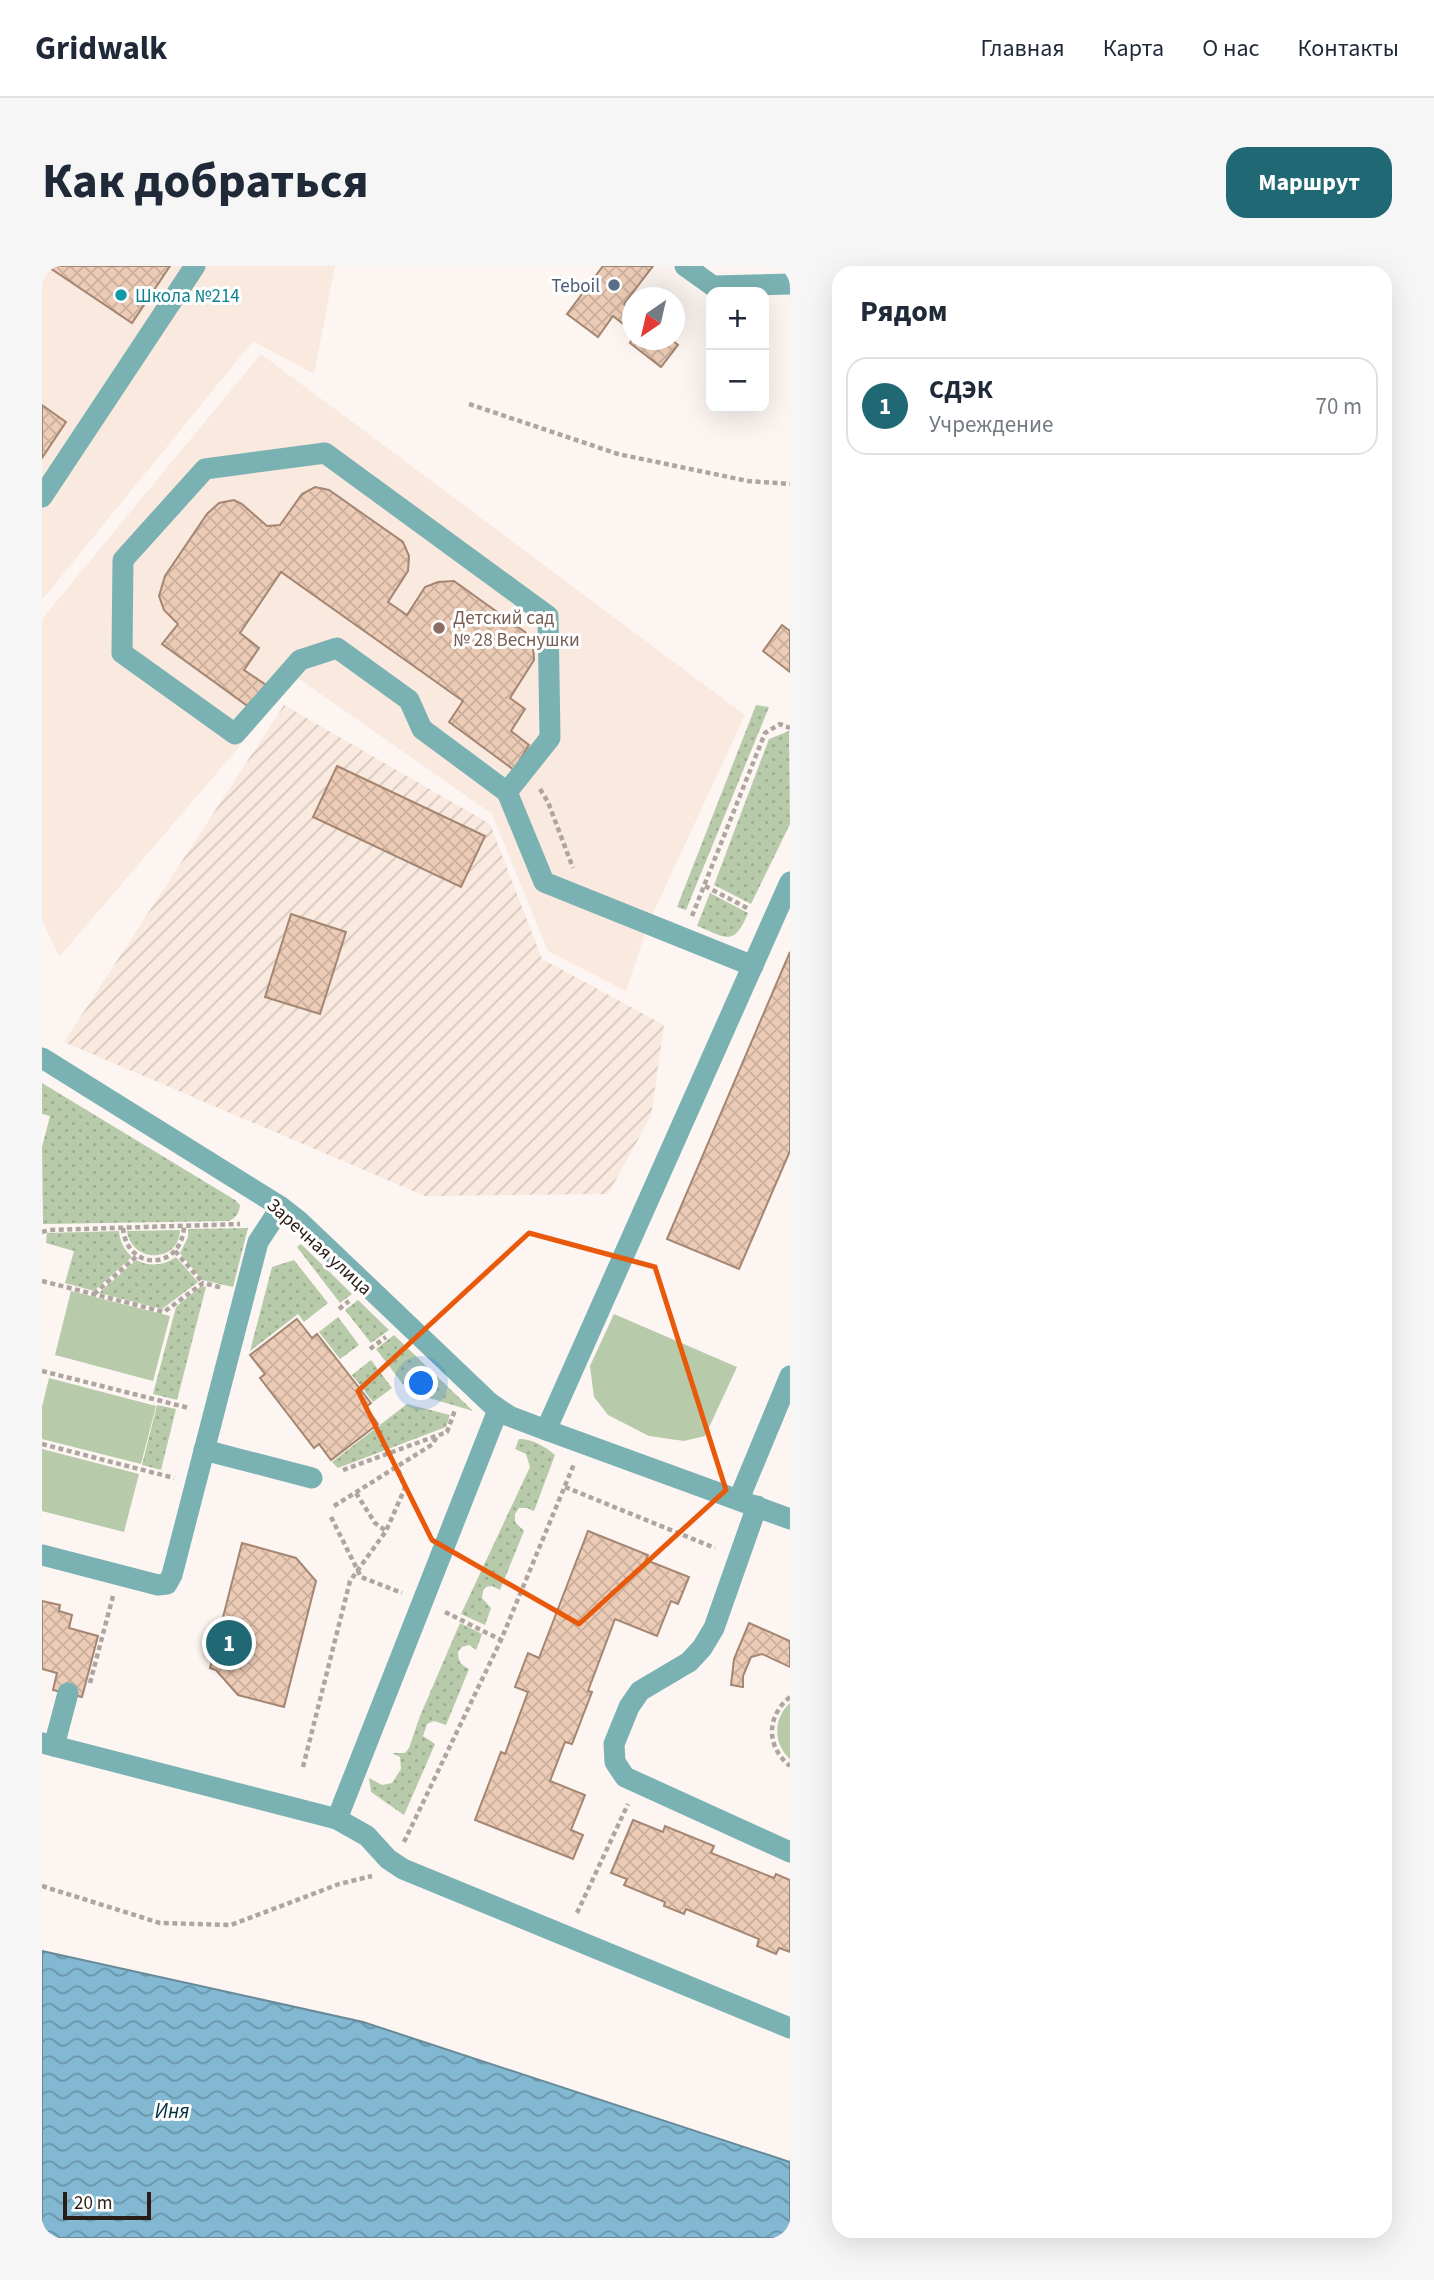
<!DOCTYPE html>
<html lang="ru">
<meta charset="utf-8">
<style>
body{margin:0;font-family:"Source Sans 3",sans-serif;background:#f6f6f7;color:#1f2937}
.controls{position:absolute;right:21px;top:21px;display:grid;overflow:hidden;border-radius:14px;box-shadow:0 7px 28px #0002}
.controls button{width:63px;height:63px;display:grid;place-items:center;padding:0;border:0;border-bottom:2px solid #e0e1e3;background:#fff;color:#1f2937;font:35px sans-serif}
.compass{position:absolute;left:580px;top:21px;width:63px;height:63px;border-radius:50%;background:#fff;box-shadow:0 7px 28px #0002;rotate:214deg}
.scale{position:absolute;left:21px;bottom:18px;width:88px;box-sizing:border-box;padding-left:7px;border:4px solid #291d15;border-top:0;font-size:19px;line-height:24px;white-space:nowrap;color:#291d15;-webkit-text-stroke:5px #fff;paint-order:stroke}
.you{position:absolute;left:380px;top:1118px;width:24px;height:24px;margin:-18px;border:5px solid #fff;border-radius:50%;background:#1a73e8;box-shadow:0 0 0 10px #1a73e833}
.badge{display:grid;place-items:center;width:46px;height:46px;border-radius:50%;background:#1f6874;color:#fff;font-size:23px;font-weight:700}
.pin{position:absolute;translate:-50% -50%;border:4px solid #fff;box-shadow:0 2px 7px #0006}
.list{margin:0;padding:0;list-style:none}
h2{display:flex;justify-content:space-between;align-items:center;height:91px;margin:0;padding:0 28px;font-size:30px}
h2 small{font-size:23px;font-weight:400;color:#747a83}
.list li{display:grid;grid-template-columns:46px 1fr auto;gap:21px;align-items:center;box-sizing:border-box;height:98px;margin:0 14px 14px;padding:0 14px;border:2px solid #e0e1e3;border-radius:21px}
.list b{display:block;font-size:26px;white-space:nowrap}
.list p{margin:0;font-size:23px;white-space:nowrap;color:#747a83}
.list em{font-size:23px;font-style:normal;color:#747a83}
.map{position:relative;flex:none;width:748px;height:1972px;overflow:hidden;border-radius:21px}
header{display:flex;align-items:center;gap:42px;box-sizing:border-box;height:98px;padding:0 35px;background:#fff;border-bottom:2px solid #e0e1e3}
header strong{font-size:33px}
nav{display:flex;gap:38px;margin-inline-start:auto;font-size:24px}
.intro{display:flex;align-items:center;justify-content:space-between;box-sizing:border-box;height:168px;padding:0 42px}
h1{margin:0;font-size:49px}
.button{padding:18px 32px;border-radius:21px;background:#1f6874;color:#fff;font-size:24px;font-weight:700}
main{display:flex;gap:42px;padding:0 42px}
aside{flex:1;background:#fff;border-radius:21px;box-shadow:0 7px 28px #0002}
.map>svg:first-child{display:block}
.built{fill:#f9e9df}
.industrial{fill:url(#industrial-furrows)}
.grass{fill:url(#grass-dots)}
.park{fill:#b7caa9}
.water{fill:url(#water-waves);stroke:#678a99;stroke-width:2}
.building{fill:url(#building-cross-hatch);stroke:#a48672;stroke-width:2}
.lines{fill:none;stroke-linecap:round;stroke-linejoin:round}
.path{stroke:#aea5a0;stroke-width:4.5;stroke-dasharray:5 3.5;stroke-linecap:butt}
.minor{stroke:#7ab1b2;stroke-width:21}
.marked{fill:none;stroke:#e8590c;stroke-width:5;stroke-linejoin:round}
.service-dot{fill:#5c6f8a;stroke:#fff;stroke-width:2.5}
.culture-dot{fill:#0f9aa8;stroke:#fff;stroke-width:2.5}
.education-dot{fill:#8d6e63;stroke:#fff;stroke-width:2.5}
.labels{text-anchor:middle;stroke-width:6;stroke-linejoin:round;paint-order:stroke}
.service-label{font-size:19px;fill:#4e5e75;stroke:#fff;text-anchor:end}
.culture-label{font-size:19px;fill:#0d838f;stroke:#fff;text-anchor:start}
.education-label{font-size:19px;fill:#785e54;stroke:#fff;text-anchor:start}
.street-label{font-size:19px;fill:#291d15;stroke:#fff}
.water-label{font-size:21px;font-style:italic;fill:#002e41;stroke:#fff}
</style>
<header>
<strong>Gridwalk</strong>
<nav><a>Главная</a><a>Карта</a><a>О нас</a><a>Контакты</a></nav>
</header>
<div class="intro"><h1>Как добраться</h1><a class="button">Маршрут</a></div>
<main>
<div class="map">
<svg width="748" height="1972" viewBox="0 0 748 1972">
<defs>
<pattern id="industrial-furrows" width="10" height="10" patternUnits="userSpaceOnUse" patternTransform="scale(1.75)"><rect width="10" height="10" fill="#f9e9df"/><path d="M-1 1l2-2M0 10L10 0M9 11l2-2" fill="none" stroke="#d5c7be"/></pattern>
<pattern id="grass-dots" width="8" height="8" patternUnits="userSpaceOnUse" patternTransform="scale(1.75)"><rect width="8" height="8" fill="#b7caa9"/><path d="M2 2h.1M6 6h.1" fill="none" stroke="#9dad91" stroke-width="1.8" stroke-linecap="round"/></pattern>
<pattern id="water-waves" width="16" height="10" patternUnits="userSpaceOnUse" patternTransform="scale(1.75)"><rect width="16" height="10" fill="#82b8d2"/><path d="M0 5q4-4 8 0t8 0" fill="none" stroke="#6a95a9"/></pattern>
<pattern id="building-cross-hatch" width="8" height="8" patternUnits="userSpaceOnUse" patternTransform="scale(1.75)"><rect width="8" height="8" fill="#ecccb7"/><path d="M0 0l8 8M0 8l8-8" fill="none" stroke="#caaf9c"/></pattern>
</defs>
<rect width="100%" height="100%" fill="#fcf5f1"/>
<g class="built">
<polygon points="0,0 293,0 272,108 211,75 0,334"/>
<polygon points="219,88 703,449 606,658 584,725 506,685 450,548 256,412 17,691 0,653 0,353"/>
</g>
<polygon class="industrial" points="242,439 448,558 500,693 622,759 609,850 566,928 383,930 22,776"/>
<g class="grass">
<polygon points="714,439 727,441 644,644 635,641"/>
<polygon points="747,465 748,558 709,638 672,619 727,473"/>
<path d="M 668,627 L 706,647 C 692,681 685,672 655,660 Z"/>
<path d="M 0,817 L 193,934 L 198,939 C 197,947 195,951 187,955 L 1,958 L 0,881 L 8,850 L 0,848 Z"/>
<polygon points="206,962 191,1021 160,1014 138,987 146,971 146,963"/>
<path d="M 138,964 C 137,997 90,998 85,965 Z"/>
<path d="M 77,965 C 78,977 82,983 90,991 L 52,1025 L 23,1017 L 32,985 L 4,977 L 5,967 Z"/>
<polygon points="259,978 310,1028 298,1037 255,981"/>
<path d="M 134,991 L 156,1016 L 120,1043 L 57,1027 L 94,994 C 108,1001 121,1000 134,991 Z"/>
<polygon points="252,994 286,1037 262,1056 256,1048 208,1085 230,1001"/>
<polygon points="159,1020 164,1021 135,1134 111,1128 134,1041"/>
<polygon points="316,1034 347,1064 329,1077 303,1044"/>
<polygon points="296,1051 317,1079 298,1093 277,1066"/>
<polygon points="352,1069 431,1145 367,1126 334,1083"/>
<polygon points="329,1094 350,1122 331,1136 310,1109"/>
<polygon points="365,1138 408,1149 404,1161 296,1202 290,1196"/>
<polygon points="115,1139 134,1143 119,1204 100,1199"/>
<path d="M 477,1173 C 489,1172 504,1181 513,1189 L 492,1245 L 485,1242 L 477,1242 L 473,1248 L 473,1256 L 482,1265 L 458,1324 L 450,1320 L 444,1321 L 441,1325 L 440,1332 L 449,1342 L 443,1359 L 419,1348 L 488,1201 L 484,1188 L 473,1183 Z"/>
<path d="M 418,1357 L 440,1368 L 434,1384 L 427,1379 L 420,1381 L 416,1386 C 416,1395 419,1399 427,1403 L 404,1459 L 392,1455 L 385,1458 L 381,1470 L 393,1478 L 362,1549 L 329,1526 L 327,1512 L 340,1519 L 350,1517 L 359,1503 L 358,1491 L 350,1487 L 363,1487 L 367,1482 L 378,1450 Z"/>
</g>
<g class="park">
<polygon points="29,1025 128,1050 111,1115 13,1089"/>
<polygon points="572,1048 695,1101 663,1170 642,1175 607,1170 566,1149 552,1131 548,1100"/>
<polygon points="7,1112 114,1140 99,1198 0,1173 0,1141"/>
<polygon points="0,1183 97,1208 82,1266 0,1245"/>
<path d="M 748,1437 L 748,1493 C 731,1478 731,1452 748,1437 Z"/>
</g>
<polygon class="water" points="0,1685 321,1756 748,1896 748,1972 0,1972"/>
<g class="building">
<polygon points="5,0 128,0 90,57"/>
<polygon points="561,0 611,0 582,38 590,45 590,65 571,50 556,71 525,48"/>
<polygon points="590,73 630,74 636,79 619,101 588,77"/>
<polygon points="0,139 24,156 0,192"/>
<polygon points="273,221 287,224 361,276 367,290 366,305 346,336 365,349 383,321 396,316 412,315 483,366 491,378 492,394 468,432 483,443 469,465 487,479 472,504 407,456 421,435 239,306 198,367 217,382 202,404 224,419 207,441 120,378 136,358 122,344 117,330 123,310 165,248 177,237 192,234 200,238 225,260 238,259 260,228"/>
<polygon points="740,359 748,365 748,406 721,385"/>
<polygon points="295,500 443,570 419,621 271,551"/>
<polygon points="249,648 304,666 278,748 223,731"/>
<polygon points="748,686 748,885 697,1003 625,973"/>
<polygon points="255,1053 270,1072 275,1068 329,1137 324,1141 336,1158 289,1194 277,1178 272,1182 218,1112 223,1108 208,1089"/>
<polygon points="546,1265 606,1289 604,1294 647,1311 636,1338 629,1335 615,1370 573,1353 546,1425 550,1426 530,1478 523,1476 508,1515 543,1529 529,1564 541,1569 531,1593 433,1554 459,1486 463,1488 486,1426 473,1421 486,1387 497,1392"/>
<polygon points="200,1277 254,1292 274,1315 242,1441 196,1429 174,1404 168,1402"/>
<polygon points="0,1335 18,1339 17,1345 30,1349 27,1362 56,1370 40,1431 11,1424 15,1407 0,1403"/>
<polygon points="707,1357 748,1375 748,1401 720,1388 709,1391 701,1410 701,1421 689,1419 692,1393"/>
<polygon points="591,1554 621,1566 623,1560 672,1580 669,1587 732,1612 734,1608 748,1614 748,1686 737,1682 734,1688 715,1680 717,1673 644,1643 642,1648 622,1640 623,1636 582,1619 585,1613 569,1607"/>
</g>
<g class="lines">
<g class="path">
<polyline points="427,138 576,188 706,215 748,218"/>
<polyline points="498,523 506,536 531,602"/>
<polyline points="663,620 707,643"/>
<polyline points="650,650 723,467 738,458 748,462"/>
<path d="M 81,962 C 85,1006 140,1005 142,960"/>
<polyline points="0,966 7,964 198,958"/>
<polyline points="133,985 161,1017"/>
<polyline points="0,1015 122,1046 161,1017 181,1022"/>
<polyline points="52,1028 95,990"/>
<polyline points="297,1043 307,1035"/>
<polyline points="328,1083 344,1071"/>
<polyline points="0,1105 147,1142"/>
<polyline points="0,1178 132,1212"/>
<polyline points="301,1204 405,1166 413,1144"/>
<polyline points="523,1221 673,1282"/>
<polyline points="314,1227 333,1257 344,1265"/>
<polyline points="292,1240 391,1178 395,1170"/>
<polyline points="289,1251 319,1311 360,1327"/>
<polyline points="403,1346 459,1374"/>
<polyline points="48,1417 71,1330"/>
<path d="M 748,1431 C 724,1450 724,1481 748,1500"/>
<polyline points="261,1501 308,1315 344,1265 363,1222 355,1201"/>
<polyline points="362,1576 459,1374 532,1198"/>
<polyline points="0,1620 118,1657 189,1659 297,1618 330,1610"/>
<polyline points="535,1647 586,1538"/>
</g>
<g class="minor">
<polyline points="643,0 671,20 748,18"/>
<polyline points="0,231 153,0"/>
<polyline points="465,526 508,472 506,350 283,187 163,203 81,294 80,387 193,468 258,394 295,382 367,434 380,463 465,526 502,616 711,700"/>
<polyline points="748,616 504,1164 748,1253"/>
<polyline points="0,792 239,941 257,955 448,1137 467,1150 504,1164"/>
<polyline points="162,1184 270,1212"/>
<polyline points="697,1233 748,1110"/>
<polyline points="715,1240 672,1362 660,1382 647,1396 598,1425 587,1441 572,1478 573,1496 583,1511 748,1586"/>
<polyline points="0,1289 116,1319 125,1318 130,1309 216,976 239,941"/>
<polyline points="0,1477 295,1553 325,1570 346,1593 361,1603 748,1762"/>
<polyline points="12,1480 26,1427"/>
<polyline points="295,1553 456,1144"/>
</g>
</g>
<path class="marked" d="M 487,967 L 613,1001 L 684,1224 L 537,1358 L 390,1274 L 316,1125 Z"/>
<circle class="service-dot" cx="572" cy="19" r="7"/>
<circle class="culture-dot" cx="79" cy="29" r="7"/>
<circle class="education-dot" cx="397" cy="362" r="7"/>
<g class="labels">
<g class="service-label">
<text x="558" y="26">Teboil</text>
</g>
<g class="culture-label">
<text x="93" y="36">Школа №214</text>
</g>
<g class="education-label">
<text x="411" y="358">Детский сад<tspan x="411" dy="22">№ 28 Веснушки</tspan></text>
</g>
<g class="street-label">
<text transform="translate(278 980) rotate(42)" y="7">Заречная улица</text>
</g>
<g class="water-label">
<text x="130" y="1852">Иня</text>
</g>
</g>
</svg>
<div class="controls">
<button>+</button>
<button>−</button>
</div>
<svg class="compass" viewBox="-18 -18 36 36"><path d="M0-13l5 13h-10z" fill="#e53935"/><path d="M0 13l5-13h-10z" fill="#747a83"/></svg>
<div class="scale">20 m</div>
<div class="you"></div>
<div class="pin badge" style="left:187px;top:1377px">1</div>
</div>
<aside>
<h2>Рядом<small></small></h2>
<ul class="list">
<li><span class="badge">1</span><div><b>СДЭК</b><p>Учреждение</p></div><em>70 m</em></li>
</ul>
</aside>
</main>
